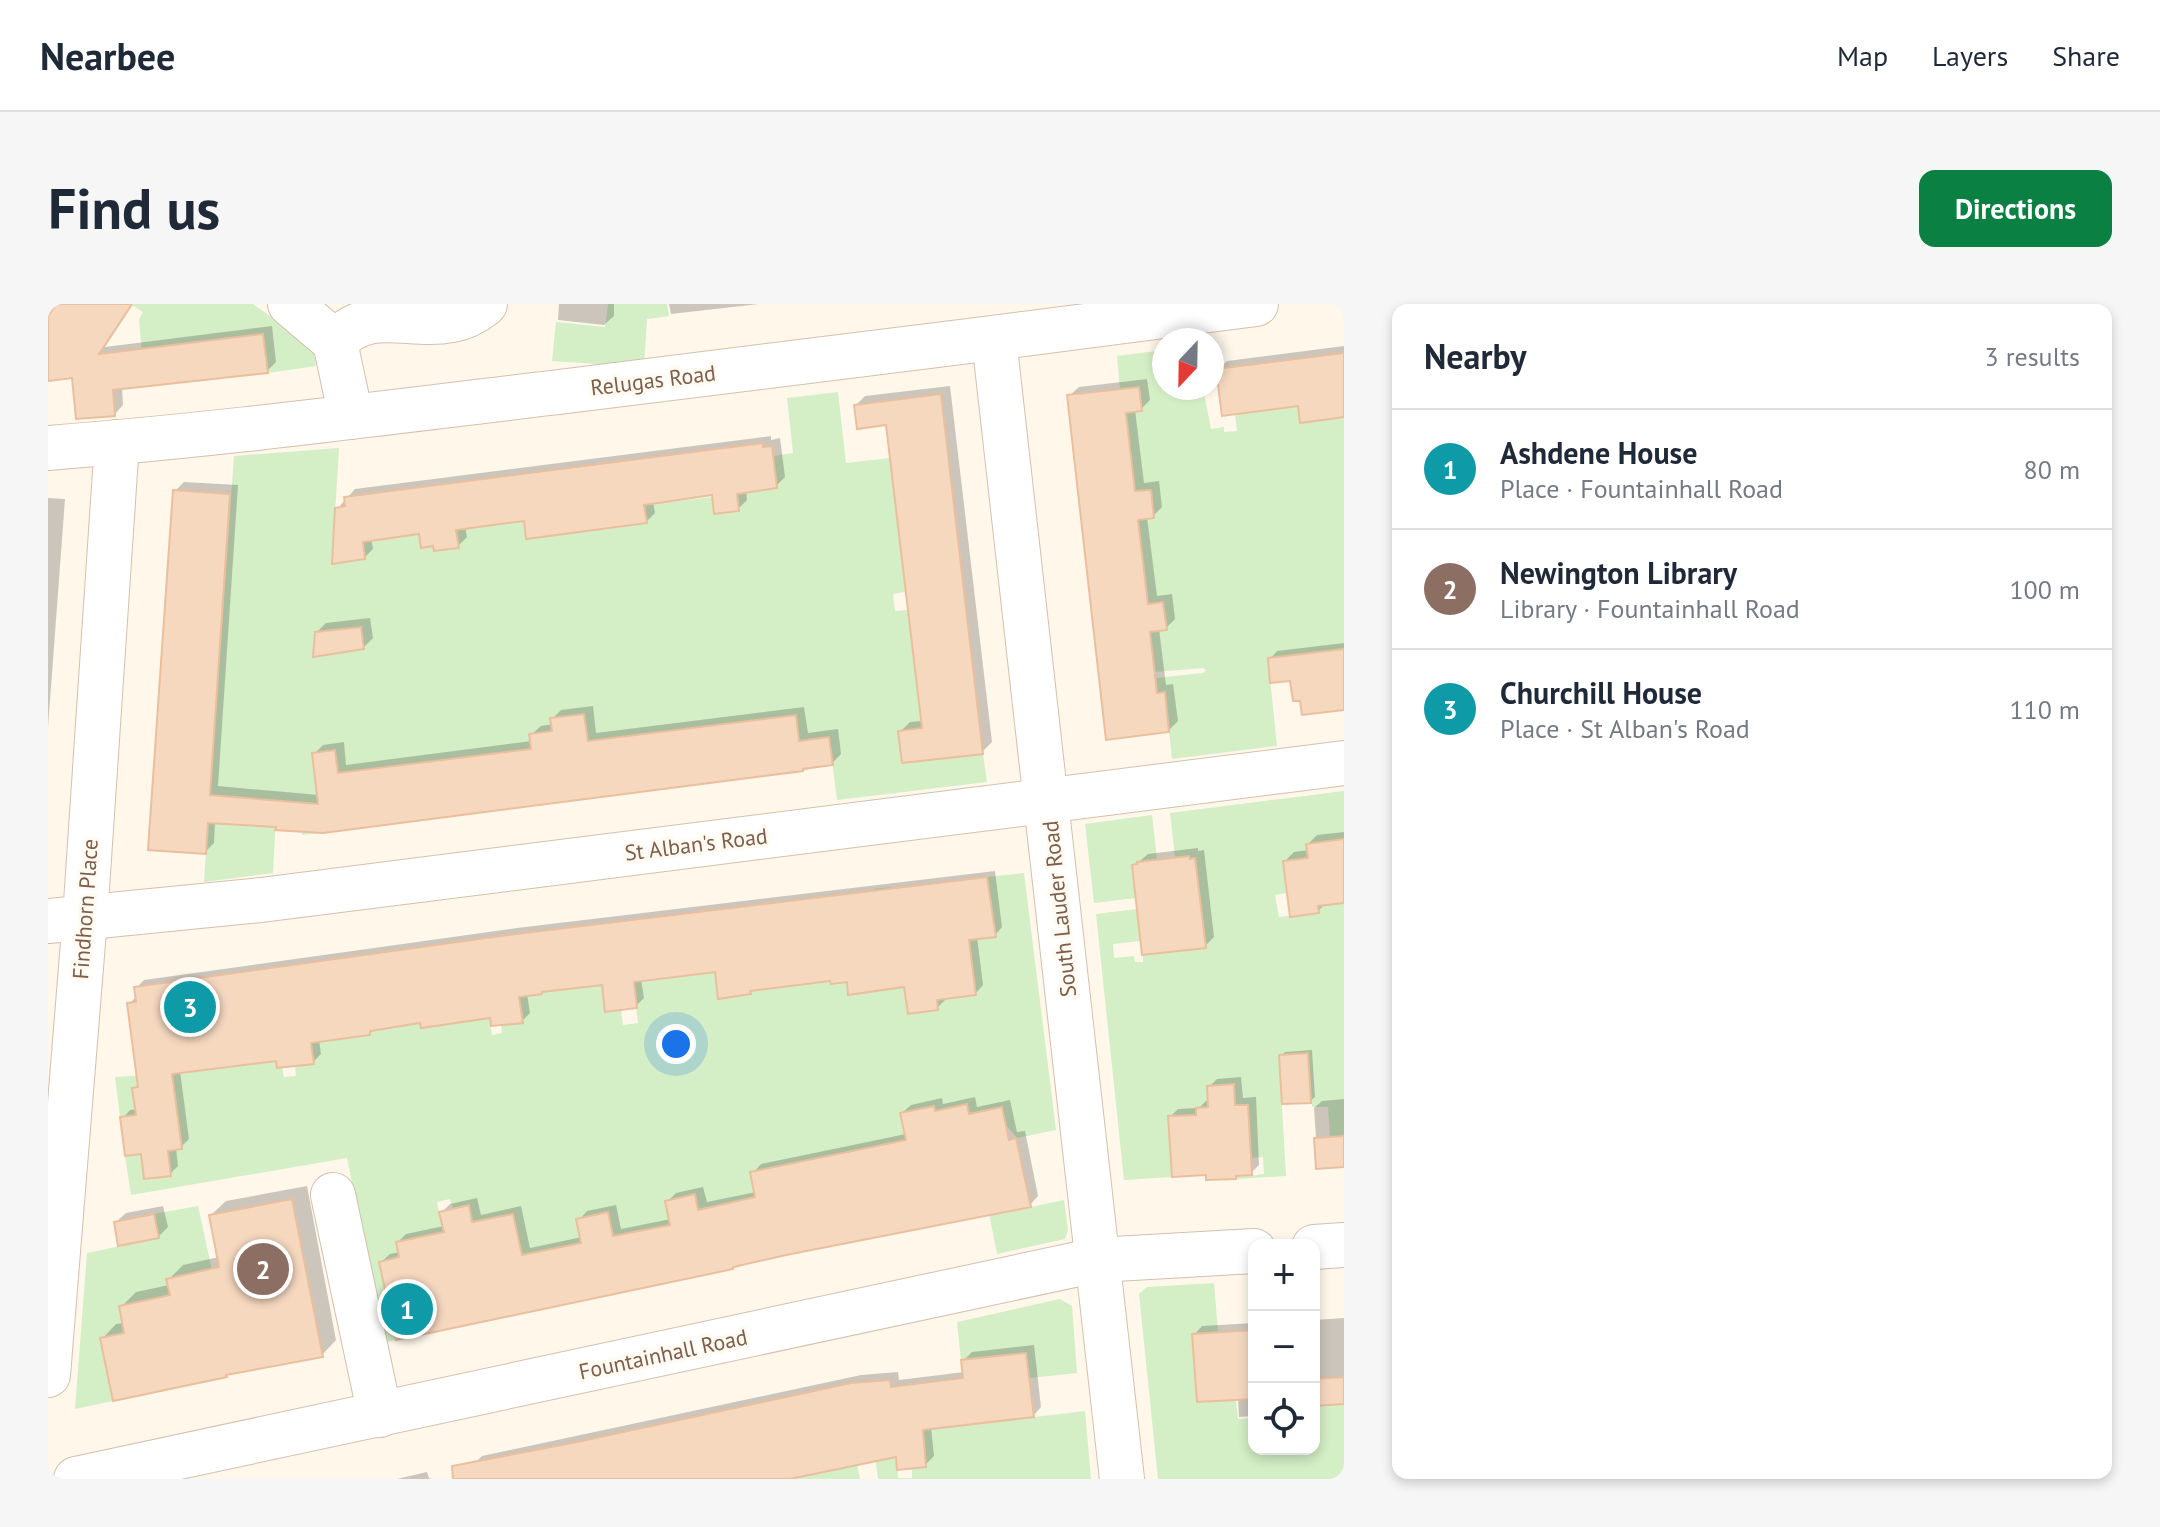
<!DOCTYPE html>
<meta charset="utf-8">
<style>
body{margin:0;font-family:"PT Sans",sans-serif;background:#f6f6f7;color:#1f2937}
.controls{position:absolute;right:24px;bottom:24px;display:grid;overflow:hidden;border-radius:16px;box-shadow:0 4px 12px #0003}
.controls button{width:72px;height:72px;display:grid;place-items:center;padding:0;border:0;border-bottom:2px solid #e0e1e3;background:#fff;color:#1f2937;font:40px sans-serif}
.compass{position:absolute;left:1104px;top:24px;width:72px;height:72px;border-radius:50%;background:#fff;box-shadow:0 4px 12px #0003;rotate:202deg}
.you{position:absolute;left:628px;top:740px;width:28px;height:28px;margin:-20px;border:6px solid #fff;border-radius:50%;background:#1a73e8;box-shadow:0 0 0 12px #1a73e833}
.badge{display:grid;place-items:center;width:52px;height:52px;border-radius:50%;background:#0b8043;color:#fff;font-size:26px;font-weight:700}
.pin{position:absolute;translate:-50% -50%;border:4px solid #fff;box-shadow:0 2px 8px #0006}
.list{margin:0;padding:0;list-style:none}
h2{display:flex;justify-content:space-between;align-items:center;height:104px;margin:0;padding:0 32px;font-size:34px}
h2 small{font-size:26px;font-weight:400;color:#747a83}
.list li{display:grid;grid-template-columns:52px 1fr auto;gap:24px;align-items:center;box-sizing:border-box;height:120px;padding:0 32px;border-top:2px solid #e0e1e3}
.list b{display:block;font-size:30px;white-space:nowrap}
.list p{margin:0;font-size:26px;white-space:nowrap;color:#747a83}
.list em{font-size:26px;font-style:normal;color:#747a83}
.icon{flex:none;width:44px;height:44px;fill:none;stroke:currentColor;stroke-width:2;stroke-linecap:round;stroke-linejoin:round}
.map{position:relative;flex:none;width:1296px;height:1175px;overflow:hidden;border-radius:16px}
header{display:flex;align-items:center;gap:48px;box-sizing:border-box;height:112px;padding:0 40px;background:#fff;border-bottom:2px solid #e0e1e3}
header strong{font-size:38px}
nav{display:flex;gap:44px;margin-inline-start:auto;font-size:28px}
.intro{display:flex;align-items:center;justify-content:space-between;box-sizing:border-box;height:192px;padding:0 48px}
h1{margin:0;font-size:56px}
.button{padding:20px 36px;border-radius:16px;background:#0b8043;color:#fff;font-size:28px;font-weight:700}
main{display:flex;gap:48px;padding:0 48px}
aside{flex:1;background:#fff;border-radius:16px;box-shadow:0 4px 12px #0003}
.map>svg:first-child{display:block}
.green{fill:#d4eec6;fill-rule:evenodd}
.shadow{fill:#0003}
.building{fill:#f6d8bf;stroke:#eabf9e;stroke-width:2}
.lines{fill:none;stroke-linecap:round;stroke-linejoin:round}
.minor-casing{stroke:#d3c0ad;stroke-width:46}
.minor{stroke:#fff;stroke-width:44}
.labels{text-anchor:middle;stroke-width:7;stroke-linejoin:round;paint-order:stroke}
.street-label{font-size:22px;fill:#7c5e4a;stroke:#fffbf2}
</style>
<header>
<strong>Nearbee</strong>
<nav><a>Map</a><a>Layers</a><a>Share</a></nav>
</header>
<div class="intro"><h1>Find us</h1><a class="button">Directions</a></div>
<main>
<div class="map">
<svg width="1296" height="1175" viewBox="0 0 1296 1175">
<rect width="100%" height="100%" fill="#fef7ea"/>
<g class="green">
<polygon points="82,0 205,0 233,20 266,50 268,62 220,69 215,30 164,36 168,75 154,77 150,38 99,44 104,82 97,83 91,15 95,8"/>
<polygon points="560,0 619,0 621,12 599,15 596,63 504,57 508,18 557,23"/>
<polygon points="1116,46 1116,84 1155,84 1163,125 1176,123 1176,128 1189,127 1187,110 1250,102 1252,119 1296,96 1296,345 1220,355 1229,442 1124,455 1117,389 1109,389 1108,374 1155,369 1158,366 1155,364 1107,368 1102,328 1118,326 1117,312 1099,300 1090,216 1106,214 1103,186 1086,187 1078,109 1093,107 1091,84 1072,85 1069,52"/>
<path d="M 790,88 L 798,159 L 842,154 L 858,288 L 845,290 L 847,307 L 860,306 L 874,424 L 850,427 L 854,459 L 935,450 L 939,478 L 789,496 L 781,434 L 757,437 L 760,466 L 755,467 L 747,411 L 540,437 L 502,415 L 504,427 L 483,445 L 290,470 L 287,446 L 264,449 L 274,529 L 254,531 L 255,499 L 229,496 L 225,569 L 156,578 L 161,500 L 188,502 L 187,521 L 204,522 L 206,494 L 162,491 L 186,152 L 291,144 L 284,260 L 316,255 L 315,237 L 371,230 L 373,244 L 385,242 L 386,247 L 411,244 L 408,226 L 476,217 L 479,235 L 504,232 L 544,208 L 547,226 L 599,219 L 596,201 L 664,193 L 666,210 L 691,207 L 689,190 L 729,184 L 725,152 L 745,149 L 739,94 ZM 312,323 L 315,345 L 265,353 L 267,328 Z"/>
<polygon points="1296,487 1296,535 1258,540 1260,554 1235,557 1239,589 1227,591 1231,613 1270,609 1270,602 1296,599 1296,832 1282,833 1280,803 1264,803 1260,749 1231,751 1238,872 1188,875 1188,873 1216,870 1215,853 1187,855 1202,826 1201,813 1187,801 1185,780 1159,782 1160,803 1148,811 1120,812 1124,873 1076,876 1048,610 1089,605 1093,637 1065,640 1066,654 1086,652 1087,658 1095,658 1095,651 1158,643 1156,626 1147,627 1155,619 1148,554 1142,555 1141,552 1127,553 1122,509"/>
<polygon points="1104,511 1109,555 1089,558 1089,560 1084,561 1088,594 1046,599 1037,520"/>
<polygon points="976,569 1008,826 969,834 958,821 954,803 921,810 919,800 903,803 897,855 886,802 852,809 863,861 843,839 811,846 814,862 712,892 685,898 698,960 691,961 691,963 685,965 674,911 647,910 650,905 647,890 618,897 625,920 512,944 523,999 508,1002 470,953 472,942 465,910 451,913 433,960 421,902 405,905 402,895 389,898 403,967 365,950 362,935 348,938 351,953 331,958 348,1036 337,1039 299,854 83,891 77,852 93,850 96,875 123,872 111,780 85,784 88,811 72,813 67,773 133,769 224,726 229,764 234,763 236,773 248,772 247,762 261,721 320,716 334,725 347,723 346,712 402,705 393,640 408,638 417,700 440,703 444,731 454,729 453,721 475,718 472,700 468,693 494,690 493,682 528,673 530,684 557,681 558,708 573,706 575,721 590,719 586,685 582,678 670,668 668,675 670,694 703,690 700,671 741,671 743,682 757,680 781,665 783,680 799,678 800,691 834,647 826,585 843,583 860,709 890,705 881,641 913,693 928,691 922,646 918,644 917,636 947,632 939,573"/>
<polygon points="1016,896 1020,926 1017,935 949,950 941,909 953,909"/>
<polygon points="150,902 186,1067 119,975 127,1018 52,1034 65,1097 27,1105 39,949 111,934 106,910"/>
<polygon points="1166,979 1170,1028 1144,1031 1149,1098 1188,1096 1190,1115 1206,1114 1206,1145 1266,1145 1266,1102 1296,1100 1296,1175 1110,1175 1091,990 1099,983"/>
<polygon points="1012,995 1024,1002 1029,1069 981,1074 978,1049 913,1056 909,1018"/>
<polygon points="1037,1107 1043,1175 830,1175 823,1123 846,1120 850,1174 864,1174 864,1164 874,1123 919,1121"/>
<polygon points="809,1161 812,1175 733,1175"/>
</g>
<g class="shadow">
<polygon points="10,0 85,0 57,43 224,22 228,58 219,67 74,83 75,101 67,110 26,72 0,75 0,13"/>
<polygon points="511,0 566,0 566,12 556,21 510,16"/>
<polygon points="621,0 711,0 623,10"/>
<polygon points="1296,42 1296,94 1251,100 1170,66 1179,57"/>
<polygon points="1099,75 1102,96 1093,105 1087,106 1096,179 1111,177 1114,203 1105,212 1099,213 1109,292 1124,290 1127,315 1118,324 1111,325 1118,381 1125,380 1130,417 1121,426 1060,433 1021,92 1031,83"/>
<polygon points="902,82 944,438 934,448 852,428 862,418 875,417 840,118 808,101 817,92"/>
<polygon points="723,132 723,136 732,134 737,173 728,182 698,186 699,196 690,205 665,189 605,198 607,209 598,218 478,215 417,223 419,233 410,242 373,228 323,234 325,245 316,254 289,205 307,185"/>
<polygon points="136,178 190,181 170,482 271,491 266,450 275,441 296,438 298,461 484,437 483,431 493,422 505,420 504,415 513,406 545,402 548,429 756,403 760,429 790,425 793,450 784,459 230,521 167,518 166,539 157,548 127,187"/>
<polygon points="0,194 17,195 0,423"/>
<polygon points="322,314 325,334 315,344 269,328 278,319"/>
<polygon points="1296,339 1296,404 1254,394 1244,375 1222,355 1229,347"/>
<polygon points="1296,528 1296,597 1278,599 1270,607 1237,557 1246,548 1261,546 1260,540 1269,531"/>
<polygon points="1150,544 1150,547 1156,546 1166,633 1157,642 1086,562 1100,550"/>
<polygon points="947,567 954,623 947,631 929,633 935,681 928,689 897,693 897,696 889,704 858,681 800,676 784,675 706,685 702,689 669,666 593,675 596,694 588,702 556,679 479,690 482,709 474,717 443,712 374,717 326,724 321,729 271,736 273,750 265,758 230,755 132,767 141,835 133,843 128,844 130,862 122,870 95,848 75,814 82,806 89,805 86,784 92,779 81,700 89,692 88,684 96,676 469,624"/>
<polygon points="1264,746 1267,793 1262,797 1233,752 1237,748"/>
<polygon points="1193,773 1195,794 1208,793 1211,861 1203,869 1159,869 1122,813 1130,805 1151,804 1158,797 1162,796 1161,783 1169,775"/>
<polygon points="927,793 929,803 962,796 969,828 977,827 990,892 982,901 737,950 333,958 342,950 352,948 350,938 358,930 396,922 393,909 402,900 429,894 433,911 473,902 482,944 534,933 531,916 539,907 568,901 573,925 623,915 620,897 628,889 655,883 659,898 708,888 705,869 713,860 858,830 854,809 863,801 894,794 895,800"/>
<polygon points="1296,795 1296,861 1270,863 1266,804 1274,797"/>
<polygon points="259,882 288,1036 274,1051 181,1068 178,1071 54,1035 68,1020 76,1019 73,1003 88,988 121,981 120,976 135,961 171,953 163,911 178,897"/>
<polygon points="115,902 120,923 110,933 68,918 78,909"/>
<polygon points="1266,1013 1266,1016 1296,1014 1296,1098 1266,1088"/>
<polygon points="1206,1019 1206,1112 1191,1113 1190,1094 1146,1031 1154,1022"/>
<polygon points="986,1041 993,1103 985,1112 883,1123 886,1152 877,1161 850,1151 737,1175 429,1175 426,1160 434,1152 813,1071 850,1068 851,1076 916,1068 915,1057 924,1048"/>
<polygon points="379,1168 381,1174 384,1175 349,1175"/>
</g>
<g class="building">
<polygon points="8,0 84,0 51,50 215,30 220,69 65,86 67,112 28,115 24,74 0,77 0,12"/>
<polygon points="1296,49 1296,113 1252,119 1250,102 1174,112 1168,65"/>
<polygon points="1091,83 1094,107 1078,109 1087,187 1103,186 1106,214 1090,216 1100,300 1115,298 1119,326 1102,328 1109,389 1117,388 1121,428 1058,436 1019,91"/>
<polygon points="893,90 935,450 854,459 850,427 874,424 838,121 809,125 806,101"/>
<polygon points="715,139 715,143 724,142 729,184 689,190 691,207 666,210 664,191 596,201 599,219 478,235 476,217 452,220 408,226 411,244 386,247 385,242 373,244 371,230 315,238 317,255 284,260 287,204 297,202 296,193"/>
<polygon points="125,186 182,190 162,491 270,500 264,449 287,446 290,469 483,445 481,430 504,427 502,414 536,410 540,437 748,411 751,437 781,433 785,461 755,465 755,467 275,529 227,526 228,523 160,519 158,550 100,546"/>
<polygon points="313,323 316,345 265,353 267,328"/>
<polygon points="1296,345 1296,406 1254,411 1252,397 1245,397 1242,377 1222,379 1220,354"/>
<polygon points="1296,535 1296,599 1270,602 1271,609 1242,613 1235,557 1260,554 1258,540"/>
<polygon points="1141,552 1142,555 1147,554 1158,644 1094,651 1084,561 1089,560 1089,558"/>
<polygon points="939,573 948,633 921,636 928,691 889,696 890,706 860,710 856,683 800,691 799,678 783,680 782,677 702,687 703,690 670,695 667,668 586,678 589,704 557,708 554,681 494,688 494,690 471,693 475,719 443,722 442,714 373,724 372,719 322,727 322,731 263,739 266,760 229,764 228,757 124,770 134,845 120,847 123,872 96,875 93,850 77,852 72,813 88,811 84,784 90,783 79,699 88,698 86,683 460,631"/>
<polygon points="1260,749 1263,799 1234,800 1231,751"/>
<polygon points="1186,780 1187,801 1200,801 1204,871 1188,872 1188,875 1158,876 1158,871 1124,873 1120,812 1148,811 1148,804 1160,803 1159,782"/>
<polygon points="919,800 921,810 954,803 961,836 968,834 983,903 738,951 685,963 685,965 348,1036 331,958 351,953 348,938 396,928 391,908 421,901 424,918 465,910 474,951 533,939 528,915 560,908 565,932 622,921 617,897 647,890 650,906 707,893 702,868 858,836 852,809 886,802 887,807"/>
<polygon points="1296,832 1296,863 1268,865 1266,834"/>
<polygon points="244,895 275,1053 178,1071 179,1073 65,1097 52,1034 76,1029 71,1002 122,991 118,975 171,963 161,911"/>
<polygon points="106,910 111,934 70,942 66,918"/>
<polygon points="1206,1026 1206,1095 1149,1098 1144,1030"/>
<polygon points="978,1049 986,1113 875,1126 878,1163 849,1166 848,1153 742,1175 405,1175 404,1162 529,1138 803,1079 842,1076 843,1083 915,1074 913,1056"/>
<polygon points="1296,1073 1296,1100 1266,1102 1266,1075"/>
</g>
<g class="lines">
<g class="minor-casing">
<g id="minor">
<polyline points="242,0 287,38"/>
<polyline points="946,35 1074,1175"/>
<path d="M 303,113 L 287,38 C 322,0 360,25 404,16 C 416,14 427,8 437,0"/>
<path d="M 0,144 C 171,131 341,108 511,88 C 743,59 976,31 1208,0"/>
<polyline points="0,617 213,596 1296,459"/>
<polyline points="285,891 332,1111"/>
<polyline points="1266,943 1296,941"/>
<polyline points="0,1071 37,614 69,138"/>
<polyline points="28,1175 1049,956 1206,947"/>
</g>
</g>
<use href="#minor" class="minor"/>
</g>
<g class="labels">
<g class="street-label">
<text transform="translate(605 76) rotate(-7)" y="8">Relugas Road</text>
<text transform="translate(648 540) rotate(-7)" y="8">St Alban's Road</text>
<text transform="translate(37 605) rotate(-86)" y="8">Findhorn Place</text>
<text transform="translate(1011 605) rotate(-96)" y="8">South Lauder Road</text>
<text transform="translate(615 1050) rotate(-12)" y="8">Fountainhall Road</text>
</g>
</g>
</svg>
<div class="controls">
<button>+</button>
<button>−</button>
<button><svg class="icon" aria-label="locate" viewBox="0 0 24 24"><circle cx="12" cy="12" r="6"/><path d="M12 2v4M12 18v4M2 12h4M18 12h4"/></svg></button>
</div>
<svg class="compass" viewBox="-18 -18 36 36"><path d="M0-13l5 13h-10z" fill="#e53935"/><path d="M0 13l5-13h-10z" fill="#747a83"/></svg>
<div class="you"></div>
<div class="pin badge" style="left:359px;top:1005px;background:#0f9aa8">1</div>
<div class="pin badge" style="left:215px;top:965px;background:#8d6e63">2</div>
<div class="pin badge" style="left:142px;top:703px;background:#0f9aa8">3</div>
</div>
<aside>
<h2>Nearby<small>3 results</small></h2>
<ul class="list">
<li><span class="badge" style="background:#0f9aa8">1</span><div><b>Ashdene House</b><p>Place · Fountainhall Road</p></div><em>80 m</em></li>
<li><span class="badge" style="background:#8d6e63">2</span><div><b>Newington Library</b><p>Library · Fountainhall Road</p></div><em>100 m</em></li>
<li><span class="badge" style="background:#0f9aa8">3</span><div><b>Churchill House</b><p>Place · St Alban's Road</p></div><em>110 m</em></li>
</ul>
</aside>
</main>
